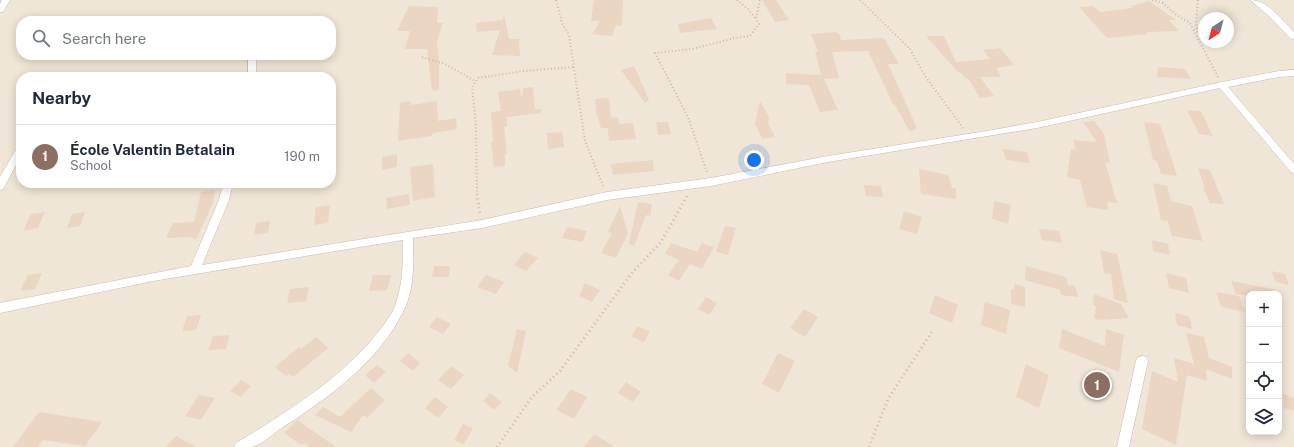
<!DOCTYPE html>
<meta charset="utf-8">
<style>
body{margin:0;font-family:"Public Sans",sans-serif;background:#f2f2f3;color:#1f2937}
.controls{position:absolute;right:12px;bottom:12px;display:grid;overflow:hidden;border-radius:8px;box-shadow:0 2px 10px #0003}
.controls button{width:36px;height:36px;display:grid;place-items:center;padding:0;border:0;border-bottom:1px solid #e0e1e3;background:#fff;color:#1f2937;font:20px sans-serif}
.compass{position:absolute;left:1198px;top:12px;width:36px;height:36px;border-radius:50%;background:#fff;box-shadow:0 2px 10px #0003;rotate:216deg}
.you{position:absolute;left:754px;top:160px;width:14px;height:14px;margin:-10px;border:3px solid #fff;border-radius:50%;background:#1a73e8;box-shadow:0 0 0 6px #1a73e833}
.badge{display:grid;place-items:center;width:26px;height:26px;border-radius:50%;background:#111827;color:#fff;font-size:13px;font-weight:700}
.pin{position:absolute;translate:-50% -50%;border:2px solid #fff;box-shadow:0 1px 4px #0006}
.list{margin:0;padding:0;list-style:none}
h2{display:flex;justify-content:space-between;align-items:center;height:52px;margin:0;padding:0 16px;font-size:17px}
h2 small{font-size:13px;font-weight:400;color:#747a83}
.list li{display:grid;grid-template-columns:26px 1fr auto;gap:12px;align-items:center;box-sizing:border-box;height:64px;padding:0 16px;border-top:1px solid #e0e1e3}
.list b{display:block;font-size:15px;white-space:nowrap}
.list p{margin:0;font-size:13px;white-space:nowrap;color:#747a83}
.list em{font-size:13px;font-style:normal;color:#747a83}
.icon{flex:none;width:22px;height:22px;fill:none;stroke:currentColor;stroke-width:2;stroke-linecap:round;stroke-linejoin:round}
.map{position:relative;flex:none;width:1294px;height:447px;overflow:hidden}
.search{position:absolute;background:#fff;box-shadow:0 2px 10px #0003;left:16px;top:16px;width:320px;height:44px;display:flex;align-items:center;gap:10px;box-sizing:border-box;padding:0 14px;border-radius:16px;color:#747a83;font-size:15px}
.panel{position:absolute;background:#fff;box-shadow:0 2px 10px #0003;left:16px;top:72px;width:320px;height:116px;border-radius:16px}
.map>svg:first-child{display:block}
.residential{fill:#f0e6d7;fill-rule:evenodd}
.building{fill:#ebd5c3}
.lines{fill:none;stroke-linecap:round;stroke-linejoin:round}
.street-casing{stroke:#cabcaf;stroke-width:1}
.path-far1{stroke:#d0b9a6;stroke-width:2;stroke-dasharray:1 2.5;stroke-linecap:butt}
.path{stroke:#d0b9a6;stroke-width:3;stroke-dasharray:1 3.5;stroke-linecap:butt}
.street{fill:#fff;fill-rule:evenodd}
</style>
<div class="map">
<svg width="1294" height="447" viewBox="0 0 1294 447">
<rect width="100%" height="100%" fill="#faf4e8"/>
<path class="residential" d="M 0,0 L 1294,0 L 1294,447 L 0,447 ZM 1204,18 L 1228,18 L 1228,42 L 1204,42 ZM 21,21 L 331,21 L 331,55 L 21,55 ZM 21,77 L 331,77 L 331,183 L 21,183 ZM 1249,294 L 1279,294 L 1279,432 L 1249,432 Z"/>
<g class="building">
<polygon points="594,0 623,0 622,26 616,25 612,36 592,34 600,21 591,21"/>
<polygon points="762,0 776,0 789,20 775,22"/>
<polygon points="1149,1 1176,20 1169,20 1179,31 1146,32 1148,34 1107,38 1079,7 1093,6 1100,12 1133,8 1131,6"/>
<polygon points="409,6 438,7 437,23 443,23 437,41 439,60 439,90 432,91 427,49 405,49 410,31 397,31"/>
<polygon points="504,14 509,39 519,39 520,56 492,55 500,30 477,32 476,23 503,20"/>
<polygon points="711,18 717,29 680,33 678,24"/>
<polygon points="836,32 840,35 841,40 884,38 899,64 888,64 917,128 910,132 895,105 894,106 868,51 832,52 839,78 824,79 838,110 820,112 809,85 786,84 786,73 821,75 815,52 818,52 811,34"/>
<polygon points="926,36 944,36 956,62 990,59 983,50 1000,48 1014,65 996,68 1001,77 980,77 994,96 980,98 968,78 966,79 959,71 958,72"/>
<polygon points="634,66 649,100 645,103 621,70"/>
<polygon points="1158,67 1185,69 1191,79 1157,77"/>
<polygon points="533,87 535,109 541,109 541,113 507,117 507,126 504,127 507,154 505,154 505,166 494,167 491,142 493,141 491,112 501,111 498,92 520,89 521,99 524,88"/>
<polygon points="609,98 611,118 617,117 620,124 633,123 636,139 609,141 608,128 601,128 596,111 595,99"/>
<polygon points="411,101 411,105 437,101 438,121 456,118 457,129 433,133 431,136 398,141 400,103"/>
<polygon points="760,101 769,117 768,123 775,137 762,139 755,124"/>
<polygon points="1187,110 1201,111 1213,136 1199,134"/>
<polygon points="1094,121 1104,134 1110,163 1105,162 1117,203 1107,202 1108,210 1087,207 1080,180 1067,177 1071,149 1076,150 1073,140 1097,142 1083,122"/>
<polygon points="656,122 668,122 671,134 658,135"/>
<polygon points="1144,122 1160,124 1177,176 1161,174 1157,161 1153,160"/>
<polygon points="562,132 564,147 548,149 547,133"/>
<polygon points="1003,149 1027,152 1030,163 1006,160"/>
<polygon points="397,154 397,167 382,170 382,157"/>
<polygon points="653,160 654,171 613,175 611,164"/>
<polygon points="433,164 435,197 413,201 410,167"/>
<polygon points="1198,168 1210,170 1224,204 1210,203 1203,188 1205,189"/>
<polygon points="919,169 948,175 952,188 956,189 956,199 921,194"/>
<polygon points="1153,183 1167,186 1171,201 1192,206 1203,241 1172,236 1168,221 1161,220"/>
<polygon points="864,185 881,186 883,197 866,196"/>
<polygon points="215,190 213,203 196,240 191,237 166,238 173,223 194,222 201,192"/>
<polygon points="409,194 410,205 387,209 386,198"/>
<polygon points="994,201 1011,205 1008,224 992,219"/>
<polygon points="638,202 652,204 650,216 646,215 634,246 629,244"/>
<polygon points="330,205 328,223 314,225 316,207"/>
<polygon points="620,206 628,234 616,258 601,253 612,233 608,232"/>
<polygon points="904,211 922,217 917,234 899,229"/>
<polygon points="45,212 38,228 23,231 31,214"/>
<polygon points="85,212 80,226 67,228 72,214"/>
<polygon points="270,221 268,233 254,235 256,223"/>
<polygon points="725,226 736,228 728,255 716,252"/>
<polygon points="567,227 587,231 582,242 562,238"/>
<polygon points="1039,229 1059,231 1062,243 1042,240"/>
<polygon points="1152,240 1168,244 1170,255 1153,251"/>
<polygon points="671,243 697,252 702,243 714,247 702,269 690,264 679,281 668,275 679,260 665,254"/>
<polygon points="1100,250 1117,254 1128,303 1114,299 1111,274 1104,273"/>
<polygon points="525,252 538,258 526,271 514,265"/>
<polygon points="434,266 450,266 449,277 432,277"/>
<polygon points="1026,266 1066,277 1068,285 1075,286 1078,297 1061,295 1060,290 1025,280"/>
<polygon points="1271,271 1285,274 1289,285 1276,282"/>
<polygon points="42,273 35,289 20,291 28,275"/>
<polygon points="1166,273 1186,278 1189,293 1169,288"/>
<polygon points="373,275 391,275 387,290 369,291"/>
<polygon points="486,275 504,282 496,294 477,287"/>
<polygon points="1231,281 1273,289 1272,294 1249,294 1249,296 1236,294"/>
<polygon points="585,283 600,290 592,302 579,296"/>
<polygon points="1014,284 1025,287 1025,307 1011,304 1011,289 1014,290"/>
<polygon points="309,287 306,301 287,303 290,289"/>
<polygon points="1216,292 1239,296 1245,312 1221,307"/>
<polygon points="1094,294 1121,304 1129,318 1099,320 1094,318 1096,306 1093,305"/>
<polygon points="935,295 958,305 952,323 929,313"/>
<polygon points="706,297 717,303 709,315 698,309"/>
<polygon points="985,302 1010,310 1006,334 981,325"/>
<polygon points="804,309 818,317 805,337 790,328"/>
<polygon points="1175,313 1190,317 1192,329 1177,325"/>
<polygon points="201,315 196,330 182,331 187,316"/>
<polygon points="437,317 451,324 443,334 429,327"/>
<polygon points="638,326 650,332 644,342 631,336"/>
<polygon points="517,329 526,331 517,373 508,366"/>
<polygon points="1062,329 1105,346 1106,329 1124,335 1119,372 1059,348"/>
<polygon points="1186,333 1204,337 1209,358 1232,367 1232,379 1206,369 1207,381 1187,375 1176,445 1142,429 1152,371 1178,382 1174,358 1194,364"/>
<polygon points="230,335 226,349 208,350 213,336"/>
<polygon points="316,337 328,348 293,377 289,373 286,376 275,367 299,347 301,349"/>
<polygon points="408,353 420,363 413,371 400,361"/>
<polygon points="778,353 795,361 779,393 762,384"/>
<polygon points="1026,364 1049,375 1039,408 1016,397"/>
<polygon points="377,365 386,372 374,383 365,375"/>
<polygon points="451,366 464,375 451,389 438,380"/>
<polygon points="241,380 251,386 241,397 230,391"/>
<polygon points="626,382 641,392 633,402 618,393"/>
<polygon points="371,388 385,400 367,418 363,415 351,432 315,415 323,407 340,417"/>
<polygon points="571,389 587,397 574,419 556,410"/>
<polygon points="490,393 502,402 494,410 483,401"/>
<polygon points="1283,394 1294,398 1294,411 1284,408"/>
<polygon points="199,395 215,398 201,420 185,416"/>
<polygon points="435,397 448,407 438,418 425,408"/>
<polygon points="39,412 102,422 85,446 43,440 38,447 13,447"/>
<polygon points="297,420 336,447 310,447 304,443 301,445 284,433"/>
<polygon points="463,424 473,428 464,444 454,440"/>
<polygon points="594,434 615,447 584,447"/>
<polygon points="176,436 196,447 166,447"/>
</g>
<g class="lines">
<g class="street-casing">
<g id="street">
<polygon points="2,0 10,0 3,12 0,12 0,4"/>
<path d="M 1250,0 C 1268,0 1282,20 1294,32 L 1294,39 L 1291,39 L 1269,16 Z"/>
<rect x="248" y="55" width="8" height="22"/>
<path d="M 1294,70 L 1294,76 L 1279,77 L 1228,87 L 1294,164 L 1294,173 L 1291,172 L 1220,88 L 1037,128 L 828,162 L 711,186 L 607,200 L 482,228 L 413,238 C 413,263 415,287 404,310 C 379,362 327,399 280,429 C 272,435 262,444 252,447 C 247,447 239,447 234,447 L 236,443 C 284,414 334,383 371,341 C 380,330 390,318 395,306 C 403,284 403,263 403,240 L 153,281 L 0,313 L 0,303 L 191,266 L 219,200 L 223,183 L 233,183 L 229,200 L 202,265 L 482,220 L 607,192 L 711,178 L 828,156 L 987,131 L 1037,122 L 1222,82 L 1279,71 Z"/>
<polygon points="21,145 21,156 3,189 0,190 0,177 18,146"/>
<polygon points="1142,356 1146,357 1148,361 1129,447 1117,447 1136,361 1138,357"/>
</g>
</g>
<g class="path-far1">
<polyline points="556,0 562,23 569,35 585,141 603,186"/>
<polyline points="737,0 748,9 756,19"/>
<polyline points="860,0 910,49 925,76 963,128"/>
<polyline points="1152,0 1163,3 1175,14 1190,23 1218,77"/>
<polyline points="1198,0 1196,23 1198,34"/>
<polyline points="422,57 445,64 475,81"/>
<polyline points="707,172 688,117 655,53 692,49 735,38 750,36 759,24 756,19 760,0"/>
<polyline points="477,195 476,125 472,87 478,78 524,71 574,67"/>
</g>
<g class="path">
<polyline points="477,194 480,214"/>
<polyline points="497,447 532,397 560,371 631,274 661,242 687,196"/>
<polyline points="869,447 888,399 933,330"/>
</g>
<use href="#street" class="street"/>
</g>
</svg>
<div class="controls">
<button>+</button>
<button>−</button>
<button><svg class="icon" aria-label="locate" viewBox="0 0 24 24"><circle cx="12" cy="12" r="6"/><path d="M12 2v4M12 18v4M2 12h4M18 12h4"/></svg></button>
<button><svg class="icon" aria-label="layers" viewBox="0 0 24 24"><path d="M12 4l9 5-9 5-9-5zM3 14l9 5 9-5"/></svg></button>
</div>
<svg class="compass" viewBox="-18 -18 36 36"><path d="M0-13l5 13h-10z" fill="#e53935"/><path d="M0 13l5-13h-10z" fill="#747a83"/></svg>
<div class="you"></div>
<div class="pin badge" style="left:1097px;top:385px;background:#8d6e63">1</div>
<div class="search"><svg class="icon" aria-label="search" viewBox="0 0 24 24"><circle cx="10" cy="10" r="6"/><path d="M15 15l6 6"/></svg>Search here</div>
<section class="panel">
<h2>Nearby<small></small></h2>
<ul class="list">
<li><span class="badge" style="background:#8d6e63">1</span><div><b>École Valentin Betalain</b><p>School</p></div><em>190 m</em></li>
</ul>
</section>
</div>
